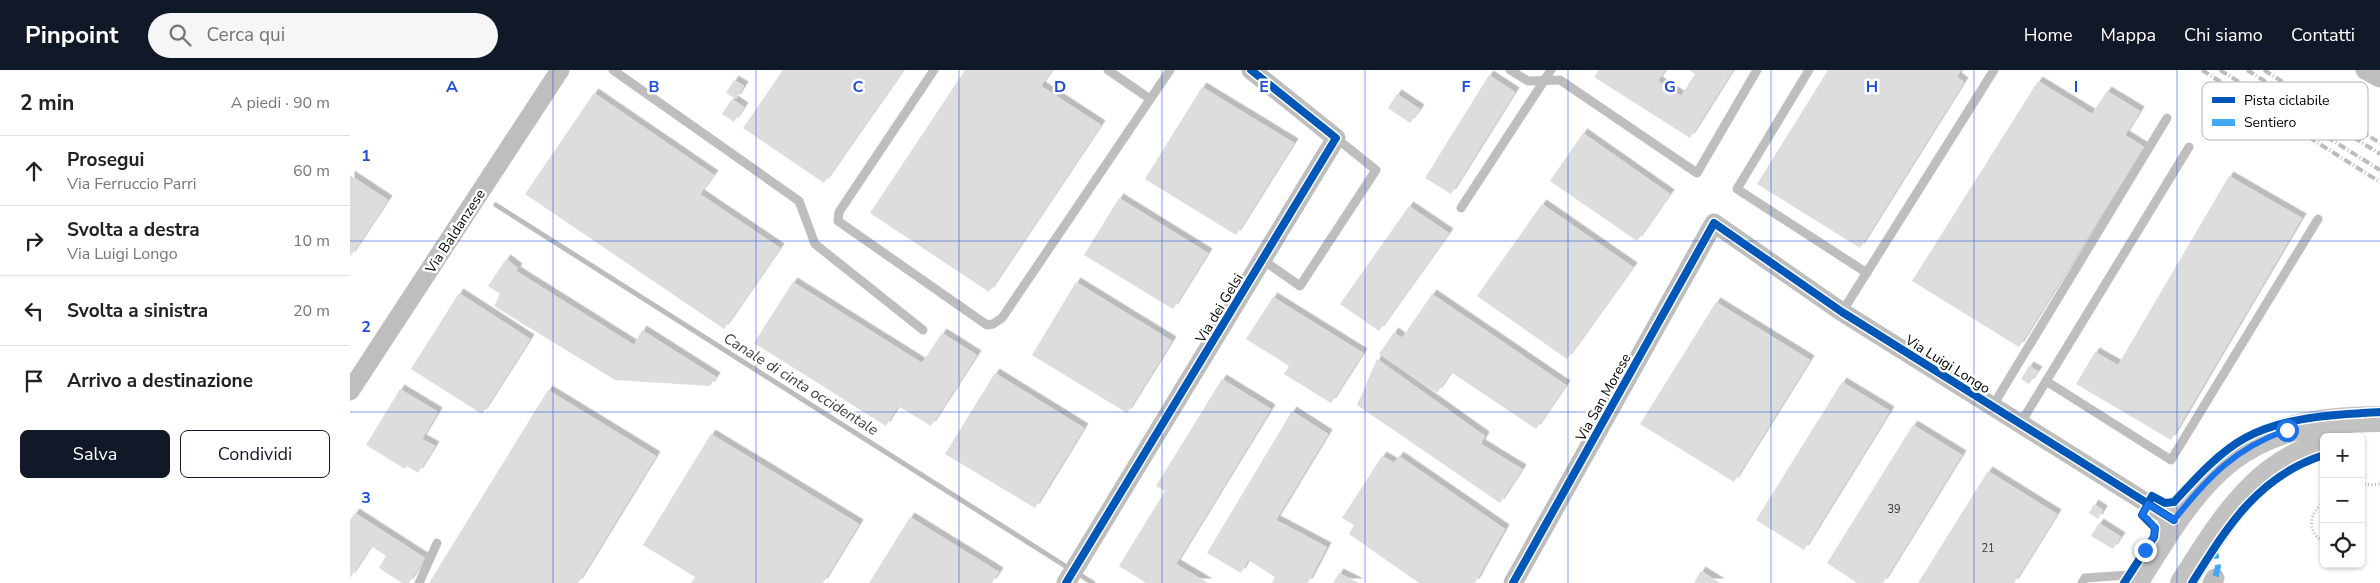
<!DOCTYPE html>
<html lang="it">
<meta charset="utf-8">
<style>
body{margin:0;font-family:"Nunito Sans",sans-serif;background:#f6f6f6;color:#222}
.controls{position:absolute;right:15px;bottom:15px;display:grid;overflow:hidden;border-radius:8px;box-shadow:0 1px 4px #0004}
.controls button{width:45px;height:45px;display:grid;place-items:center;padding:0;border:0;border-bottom:1px solid #e0e0e0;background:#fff;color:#222;font:25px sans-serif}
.stop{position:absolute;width:15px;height:15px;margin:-11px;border:4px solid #1a73e8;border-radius:50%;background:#fff}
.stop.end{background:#1a73e8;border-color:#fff;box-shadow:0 1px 5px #0008}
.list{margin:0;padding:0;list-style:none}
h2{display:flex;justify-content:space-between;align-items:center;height:65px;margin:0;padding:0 20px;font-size:21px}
h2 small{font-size:16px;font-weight:400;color:#767676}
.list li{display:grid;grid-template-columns:32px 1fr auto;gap:15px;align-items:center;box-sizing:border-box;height:70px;padding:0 20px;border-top:1px solid #e0e0e0}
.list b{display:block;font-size:19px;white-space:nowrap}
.list p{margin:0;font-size:16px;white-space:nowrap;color:#767676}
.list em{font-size:16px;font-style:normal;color:#767676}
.actions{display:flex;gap:10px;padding:15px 20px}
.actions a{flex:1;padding:11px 0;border:1px solid #111827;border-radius:8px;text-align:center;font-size:18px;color:#111827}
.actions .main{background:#111827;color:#fff}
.icon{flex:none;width:28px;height:28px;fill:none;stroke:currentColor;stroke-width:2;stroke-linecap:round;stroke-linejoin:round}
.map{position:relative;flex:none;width:2030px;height:513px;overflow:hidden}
header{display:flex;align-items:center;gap:30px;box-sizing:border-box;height:70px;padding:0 25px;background:#111827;color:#fff}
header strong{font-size:24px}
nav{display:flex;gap:28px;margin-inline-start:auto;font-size:18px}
.search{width:350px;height:45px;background:#f6f6f6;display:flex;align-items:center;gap:12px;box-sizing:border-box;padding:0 18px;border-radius:28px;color:#767676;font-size:19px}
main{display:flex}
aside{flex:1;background:#fff}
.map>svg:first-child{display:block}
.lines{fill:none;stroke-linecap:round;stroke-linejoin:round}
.stream{stroke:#bcbcbc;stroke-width:5}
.building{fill:#ddd;filter:url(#shadow)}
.path{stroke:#b8b8b8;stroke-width:3;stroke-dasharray:1 2.5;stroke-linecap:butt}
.service{stroke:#bebebe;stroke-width:9}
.minor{stroke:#bebebe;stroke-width:19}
.secondary{stroke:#c2c2c2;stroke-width:26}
.rail{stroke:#bdbdbd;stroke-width:4;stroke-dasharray:8 2.5 1 2.5;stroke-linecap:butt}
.quiet{stroke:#3fa9f5;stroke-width:6;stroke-dasharray:12 6;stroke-linecap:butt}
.cycleway-casing{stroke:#fff;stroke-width:11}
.cycleway{stroke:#0057b8;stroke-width:8}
.route{stroke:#1a73e8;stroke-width:6}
.grid{fill:none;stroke:#1d4ed8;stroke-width:1;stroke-opacity:0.55}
.labels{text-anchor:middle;stroke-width:5;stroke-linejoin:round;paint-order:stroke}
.number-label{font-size:11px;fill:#373737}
.street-label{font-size:14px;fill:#000;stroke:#fff}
.water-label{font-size:15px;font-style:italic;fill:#414141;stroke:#fff}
.key{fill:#fff;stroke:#b2b2b2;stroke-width:1}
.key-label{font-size:14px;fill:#000}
.grid-label{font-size:16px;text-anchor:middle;font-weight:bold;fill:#1d4ed8;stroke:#fff;stroke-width:5;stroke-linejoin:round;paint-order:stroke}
</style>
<header>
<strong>Pinpoint</strong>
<div class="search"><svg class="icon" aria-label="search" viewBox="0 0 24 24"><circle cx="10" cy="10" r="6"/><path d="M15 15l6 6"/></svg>Cerca qui</div>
<nav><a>Home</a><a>Mappa</a><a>Chi siamo</a><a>Contatti</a></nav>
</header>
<main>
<aside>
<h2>2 min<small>A piedi · 90 m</small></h2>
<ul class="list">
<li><svg class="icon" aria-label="ahead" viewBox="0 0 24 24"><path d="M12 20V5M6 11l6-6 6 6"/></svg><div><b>Prosegui</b><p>Via Ferruccio Parri</p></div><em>60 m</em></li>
<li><svg class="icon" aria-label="right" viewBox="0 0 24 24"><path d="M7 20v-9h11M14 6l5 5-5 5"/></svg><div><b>Svolta a destra</b><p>Via Luigi Longo</p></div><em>10 m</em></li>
<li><svg class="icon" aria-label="left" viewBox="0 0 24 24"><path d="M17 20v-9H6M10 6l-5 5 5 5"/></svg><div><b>Svolta a sinistra</b></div><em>20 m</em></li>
<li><svg class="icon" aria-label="arrive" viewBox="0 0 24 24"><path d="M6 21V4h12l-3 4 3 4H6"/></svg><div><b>Arrivo a destinazione</b></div></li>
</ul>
<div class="actions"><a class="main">Salva</a><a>Condividi</a></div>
</aside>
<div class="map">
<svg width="2030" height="513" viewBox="0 0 2030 513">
<defs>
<filter id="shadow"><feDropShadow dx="4.5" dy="-4.5" stdDeviation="0" flood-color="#0004"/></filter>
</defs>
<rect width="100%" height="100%" fill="#fff"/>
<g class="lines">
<g class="stream">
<polyline points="146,135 720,499"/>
<polyline points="727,503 743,513"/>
</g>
</g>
<g class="building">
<polygon points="433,0 553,0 474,113 393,58"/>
<polygon points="615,0 702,0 691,16 751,55 639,222 520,143"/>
<polygon points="1249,0 1315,0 1308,11 1331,26 1345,4 1339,0 1383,0 1340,68 1244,7"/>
<polygon points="1478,0 1611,0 1607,7 1614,12 1510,178 1407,114"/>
<polygon points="1139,5 1165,22 1101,124 1075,108"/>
<polygon points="384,10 394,16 386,29 376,23"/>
<polygon points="1688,11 1742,44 1757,21 1790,41 1775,65 1794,77 1669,277 1562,211"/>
<polygon points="852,17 944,73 886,165 795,109"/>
<polygon points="244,23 364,105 350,124 430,178 374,259 175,124"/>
<polygon points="1047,24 1070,39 1060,53 1038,38"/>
<polygon points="382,29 394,37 384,52 372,44"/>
<polygon points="1233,63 1320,124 1287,171 1200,111"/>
<polygon points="0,105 38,130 0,187"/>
<polygon points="1879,106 1952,148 1821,370 1726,314 1745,282 1768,295"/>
<polygon points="769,128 858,183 823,239 734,185"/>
<polygon points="1192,134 1283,197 1217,289 1127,226"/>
<polygon points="1059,136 1099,163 1029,261 990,234"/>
<polygon points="156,189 168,198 166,201 284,275 292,260 366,307 360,316 265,310 144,236 150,224 138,216"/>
<polygon points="443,212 572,293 592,263 627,285 581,356 548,336 536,356 404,273"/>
<polygon points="726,212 822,271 777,343 682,285"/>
<polygon points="109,223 180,269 132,344 61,299"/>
<polygon points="1082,224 1216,315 1186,359 1101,302 1087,323 1029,284 1044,262 1052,268"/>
<polygon points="923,227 1013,283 981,333 934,304 939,296 896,269"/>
<polygon points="1366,232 1460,290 1384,412 1290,354"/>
<polygon points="1027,289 1135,366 1131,374 1172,399 1150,433 1007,335"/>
<polygon points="1679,296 1688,301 1679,314 1671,309"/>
<polygon points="645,303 734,358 685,438 595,384"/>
<polygon points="872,309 921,339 826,494 858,513 796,513 769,496 815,421 806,416"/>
<polygon points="1492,312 1540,341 1454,480 1406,450"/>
<polygon points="50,319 88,342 72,369 85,376 68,403 57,396 55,399 16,375"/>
<polygon points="198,320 306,386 228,513 79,513"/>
<polygon points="942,341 978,364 926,450 977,477 958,513 922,513 925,507 898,490 891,503 857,483"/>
<polygon points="1563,355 1612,385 1533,513 1507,513 1477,493"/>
<polygon points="361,364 509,454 473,513 341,513 345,507 293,475"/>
<polygon points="1032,386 1044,393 1049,386 1155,459 1125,513 1069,513 999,464 1004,455 992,448"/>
<polygon points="1638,401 1707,444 1664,513 1568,513"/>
<polygon points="1744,434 1753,440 1748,449 1739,443"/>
<polygon points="5,443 75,488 59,513 52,513 29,498 36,486 21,476 0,508 0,450"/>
<polygon points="560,447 649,502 642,513 519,513"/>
<polygon points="1749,453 1771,467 1763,479 1741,466"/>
<polygon points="1351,501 1370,513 1344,513"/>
<polygon points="989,503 1009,513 983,513"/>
</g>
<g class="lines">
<g class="path">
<polyline points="2011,415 2030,414"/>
<path d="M 1974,433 C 1958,442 1957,464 1974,472"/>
</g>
<g class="service">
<polyline points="263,0 449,131 465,174 573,260"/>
<polyline points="584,0 489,142 488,151 637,255 643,254 652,248 820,0"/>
<polyline points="758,0 800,29"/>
<polyline points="1160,0 1178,11 1210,10 1347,103 1407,0"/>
<polyline points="1459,0 1387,119 1517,203"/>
<polyline points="1111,138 1201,0"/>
<polyline points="913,190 950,216 1026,100 986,68"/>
<polyline points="1492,242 1644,0"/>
<polyline points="1696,311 1821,390 1968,149"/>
<polyline points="1642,337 1817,48"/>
<polyline points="1670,354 1839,77"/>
<polyline points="69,513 87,473"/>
<polyline points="1732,513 1735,508 1779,505 1786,507"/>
</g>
<g class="minor">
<polyline points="2015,0 2030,8"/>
<polyline points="0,321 210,0"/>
<polyline points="716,513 986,68 901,0"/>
<polyline points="1163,513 1364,153 1492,242 1824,450"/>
<polyline points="1862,513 1865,508"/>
</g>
<g class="secondary">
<path d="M 1785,513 C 1854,401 1888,349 2030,349"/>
<path d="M 1833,513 C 1870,456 1904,395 1974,375"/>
</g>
<g class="rail">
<polyline points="1852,0 2030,112"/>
<polyline points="1870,0 2030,100"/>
<polyline points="1897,0 2030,84"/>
<polyline points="1914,0 2030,73"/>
</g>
<polyline class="quiet" points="1864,477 1868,497 1865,508"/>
<g class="cycleway-casing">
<g id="cycleway">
<polyline points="716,513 986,68 901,0"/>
<polyline points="1163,513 1364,153 1492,242 1824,450"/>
<path d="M 1774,513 L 1804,467 L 1805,458 L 1792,445 L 1802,426 L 1815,433 L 1824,432 C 1845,409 1868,383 1895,368 C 1936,346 1985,345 2030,342"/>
<path d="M 1842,513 C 1877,457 1908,406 1974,385"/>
</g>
</g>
<use href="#cycleway" class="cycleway"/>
</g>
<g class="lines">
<path class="route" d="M 1795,480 L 1804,467 L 1805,458 L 1798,449 L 1792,445 L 1798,434 L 1824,450 C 1857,408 1885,378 1937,360"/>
</g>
<path class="grid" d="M 203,0 L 203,513M 406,0 L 406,513M 609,0 L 609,513M 812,0 L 812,513M 1015,0 L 1015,513M 1218,0 L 1218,513M 1421,0 L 1421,513M 1624,0 L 1624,513M 1827,0 L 1827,513M 0,171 L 2030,171M 0,342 L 2030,342"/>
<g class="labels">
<g class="number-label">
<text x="1544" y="443">39</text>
<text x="1638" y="482">21</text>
</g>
<g class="street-label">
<text transform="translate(105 161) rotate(-57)" y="5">Via Baldanzese</text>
<text transform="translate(869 238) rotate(-59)" y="5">Via dei Gelsi</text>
<text transform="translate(1598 294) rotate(32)" y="5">Via Luigi Longo</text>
<text transform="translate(1253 327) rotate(-61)" y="5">Via San Morese</text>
</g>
<g class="water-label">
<text transform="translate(451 314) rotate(32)" y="5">Canale di cinta occidentale</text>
</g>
</g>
<rect x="1852" y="12" width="166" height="58" rx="8" class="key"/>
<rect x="1862" y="27" width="23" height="6" fill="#0057b8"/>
<rect x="1862" y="49" width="23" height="7" fill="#3fa9f5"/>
<g class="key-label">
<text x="1894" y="35">Pista ciclabile</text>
<text x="1894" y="57">Sentiero</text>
</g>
<g class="grid-label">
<text x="102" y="22">A</text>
<text x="304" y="22">B</text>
<text x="508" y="22">C</text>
<text x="710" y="22">D</text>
<text x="914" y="22">E</text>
<text x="1116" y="22">F</text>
<text x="1320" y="22">G</text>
<text x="1522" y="22">H</text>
<text x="1726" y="22">I</text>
<text x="16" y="91">1</text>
<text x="16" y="262">2</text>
<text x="16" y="433">3</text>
</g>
</svg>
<div class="controls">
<button>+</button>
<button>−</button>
<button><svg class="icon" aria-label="locate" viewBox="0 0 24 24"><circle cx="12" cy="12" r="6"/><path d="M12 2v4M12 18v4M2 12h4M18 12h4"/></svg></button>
</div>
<div class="stop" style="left:1937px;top:360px"></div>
<div class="stop end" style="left:1795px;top:480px"></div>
</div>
</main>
